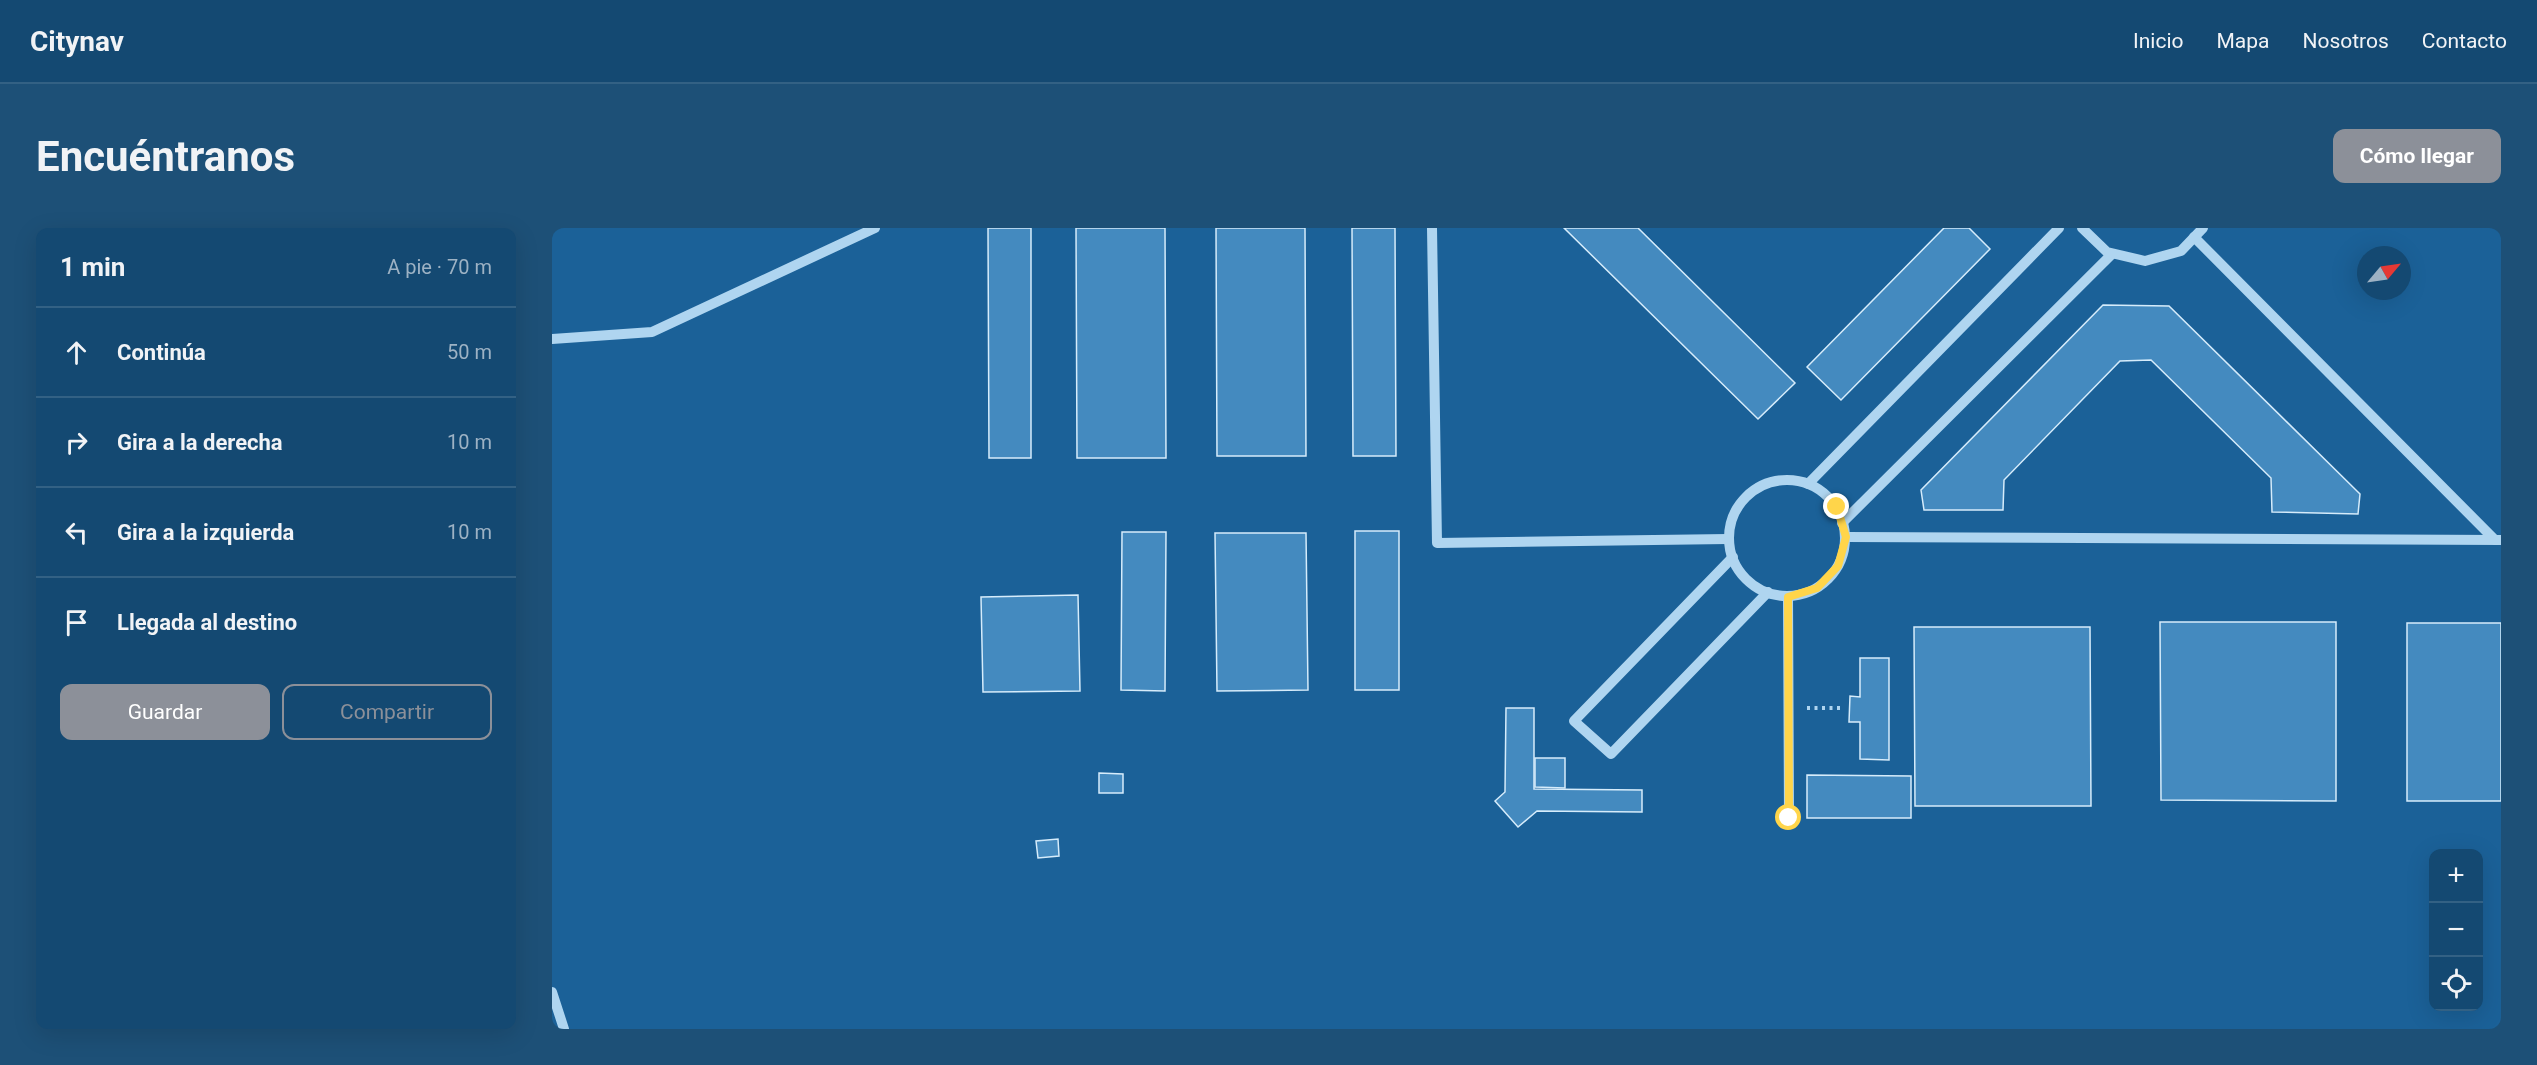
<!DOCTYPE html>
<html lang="es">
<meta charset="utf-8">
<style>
body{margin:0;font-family:Roboto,sans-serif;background:#1d5077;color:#f1f3f6}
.controls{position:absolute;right:18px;bottom:18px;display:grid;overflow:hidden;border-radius:12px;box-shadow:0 6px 24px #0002}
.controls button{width:54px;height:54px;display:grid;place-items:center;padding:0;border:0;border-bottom:2px solid #336184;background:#144972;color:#f1f3f6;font:30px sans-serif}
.compass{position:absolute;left:1805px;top:18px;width:54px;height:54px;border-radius:50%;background:#144972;box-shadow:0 6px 24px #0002;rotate:61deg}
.stop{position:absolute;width:18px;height:18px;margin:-14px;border:4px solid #ffd54a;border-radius:50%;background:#fff}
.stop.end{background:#ffd54a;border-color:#fff;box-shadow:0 2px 6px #0008}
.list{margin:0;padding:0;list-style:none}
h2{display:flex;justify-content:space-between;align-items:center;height:78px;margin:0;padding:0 24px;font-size:26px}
h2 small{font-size:20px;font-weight:400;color:#9db2c4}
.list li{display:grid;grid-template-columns:39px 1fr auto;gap:18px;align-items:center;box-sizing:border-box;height:90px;padding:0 24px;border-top:2px solid #336184}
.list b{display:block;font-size:22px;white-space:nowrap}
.list em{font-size:20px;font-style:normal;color:#9db2c4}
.actions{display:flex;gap:12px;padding:18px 24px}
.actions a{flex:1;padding:14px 0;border:2px solid #8c9099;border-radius:12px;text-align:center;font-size:21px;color:#8c9099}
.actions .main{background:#8c9099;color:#fff}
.icon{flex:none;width:33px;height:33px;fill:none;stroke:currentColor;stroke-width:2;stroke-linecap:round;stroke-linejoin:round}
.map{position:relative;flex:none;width:1949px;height:801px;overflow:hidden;border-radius:12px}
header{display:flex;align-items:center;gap:36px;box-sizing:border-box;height:84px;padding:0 30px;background:#144972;border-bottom:2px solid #336184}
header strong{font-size:28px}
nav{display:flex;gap:33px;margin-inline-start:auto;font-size:21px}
.intro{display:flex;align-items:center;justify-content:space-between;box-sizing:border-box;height:144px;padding:0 36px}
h1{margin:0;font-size:42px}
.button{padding:15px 27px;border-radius:12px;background:#8c9099;color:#fff;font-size:21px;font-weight:700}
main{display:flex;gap:36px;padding:0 36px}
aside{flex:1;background:#144972;border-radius:12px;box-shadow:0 6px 24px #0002}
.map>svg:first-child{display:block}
.building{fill:#448abf;stroke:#d6ecfb;stroke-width:1.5}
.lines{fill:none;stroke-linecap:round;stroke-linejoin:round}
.path{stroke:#afd5f0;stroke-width:4;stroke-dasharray:3 4.5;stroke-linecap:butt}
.minor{stroke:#afd5f0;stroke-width:10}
.route{stroke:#ffd54a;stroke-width:8}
</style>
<header>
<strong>Citynav</strong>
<nav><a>Inicio</a><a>Mapa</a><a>Nosotros</a><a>Contacto</a></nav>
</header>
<div class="intro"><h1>Encuéntranos</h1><a class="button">Cómo llegar</a></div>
<main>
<aside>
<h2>1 min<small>A pie · 70 m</small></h2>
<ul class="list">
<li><svg class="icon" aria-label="ahead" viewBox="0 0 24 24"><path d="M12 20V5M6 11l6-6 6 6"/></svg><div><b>Continúa</b></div><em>50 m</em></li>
<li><svg class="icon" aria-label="right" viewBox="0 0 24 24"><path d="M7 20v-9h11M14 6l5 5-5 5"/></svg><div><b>Gira a la derecha</b></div><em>10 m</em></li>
<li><svg class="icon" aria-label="left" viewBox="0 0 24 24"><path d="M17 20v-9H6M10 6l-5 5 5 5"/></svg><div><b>Gira a la izquierda</b></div><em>10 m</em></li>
<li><svg class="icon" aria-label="arrive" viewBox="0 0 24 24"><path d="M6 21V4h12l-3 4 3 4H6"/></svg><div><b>Llegada al destino</b></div></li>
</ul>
<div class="actions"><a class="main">Guardar</a><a>Compartir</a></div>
</aside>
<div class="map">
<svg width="1949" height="801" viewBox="0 0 1949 801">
<rect width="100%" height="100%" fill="#1b6198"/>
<g class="building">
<polygon points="436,0 479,0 479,230 437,230"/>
<polygon points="524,0 613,0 614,230 525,230"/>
<polygon points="664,0 753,0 754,228 665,228"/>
<polygon points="800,0 843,0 844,228 801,228"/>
<polygon points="1012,0 1086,0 1243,155 1206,191"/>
<polygon points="1392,0 1417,0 1438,21 1289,172 1255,139"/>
<polygon points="1551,77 1617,78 1808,266 1806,286 1720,284 1719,250 1599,132 1568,133 1452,252 1451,282 1372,282 1369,262"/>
<rect x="803" y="303" width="44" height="159"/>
<polygon points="570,304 614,304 613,463 569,462"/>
<polygon points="663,305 754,305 756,462 665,463"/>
<polygon points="526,367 528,463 431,464 429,369"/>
<polygon points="1608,394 1784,394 1784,573 1609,572"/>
<rect x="1855" y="395" width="94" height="178"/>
<polygon points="1362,399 1538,399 1539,578 1363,578"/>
<polygon points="1308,430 1337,430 1337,532 1308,531 1308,494 1297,494 1298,468 1308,469"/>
<polygon points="954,480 982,480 982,561 1090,562 1090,584 985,583 966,599 943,573 953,564"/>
<polygon points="983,530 1013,530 1013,560 983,559"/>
<polygon points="547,545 571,546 571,565 547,565"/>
<polygon points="1255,547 1359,548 1359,590 1255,590"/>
<polygon points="506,611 507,628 486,630 484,613"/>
</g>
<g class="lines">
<polyline class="path" points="1255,480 1290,480"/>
<g class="minor">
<polyline points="880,0 885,315 1176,311"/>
<polyline points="1530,0 1555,24 1593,33 1629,23 1651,0"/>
<polyline points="1642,9 1943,312"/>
<polyline points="0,111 100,104 323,0"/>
<circle cx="1235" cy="310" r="58"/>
<polyline points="1256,256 1507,0"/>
<polyline points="1290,295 1560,26"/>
<polyline points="1294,309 1949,312"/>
<polyline points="1181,329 1022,493 1059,526 1216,364"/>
<polyline points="1236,369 1237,590"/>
<polyline points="0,764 12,801"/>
</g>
</g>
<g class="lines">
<polyline class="route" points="1237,590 1236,369 1265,360 1286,338 1294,309 1285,279"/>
</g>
</svg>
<div class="controls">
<button>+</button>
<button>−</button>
<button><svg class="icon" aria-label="locate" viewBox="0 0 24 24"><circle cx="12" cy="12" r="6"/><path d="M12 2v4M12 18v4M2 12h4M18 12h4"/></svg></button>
</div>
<svg class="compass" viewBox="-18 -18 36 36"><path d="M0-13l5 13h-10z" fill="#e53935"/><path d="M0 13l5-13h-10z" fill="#9db2c4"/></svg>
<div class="stop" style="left:1237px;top:590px"></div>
<div class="stop end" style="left:1285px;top:279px"></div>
</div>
</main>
